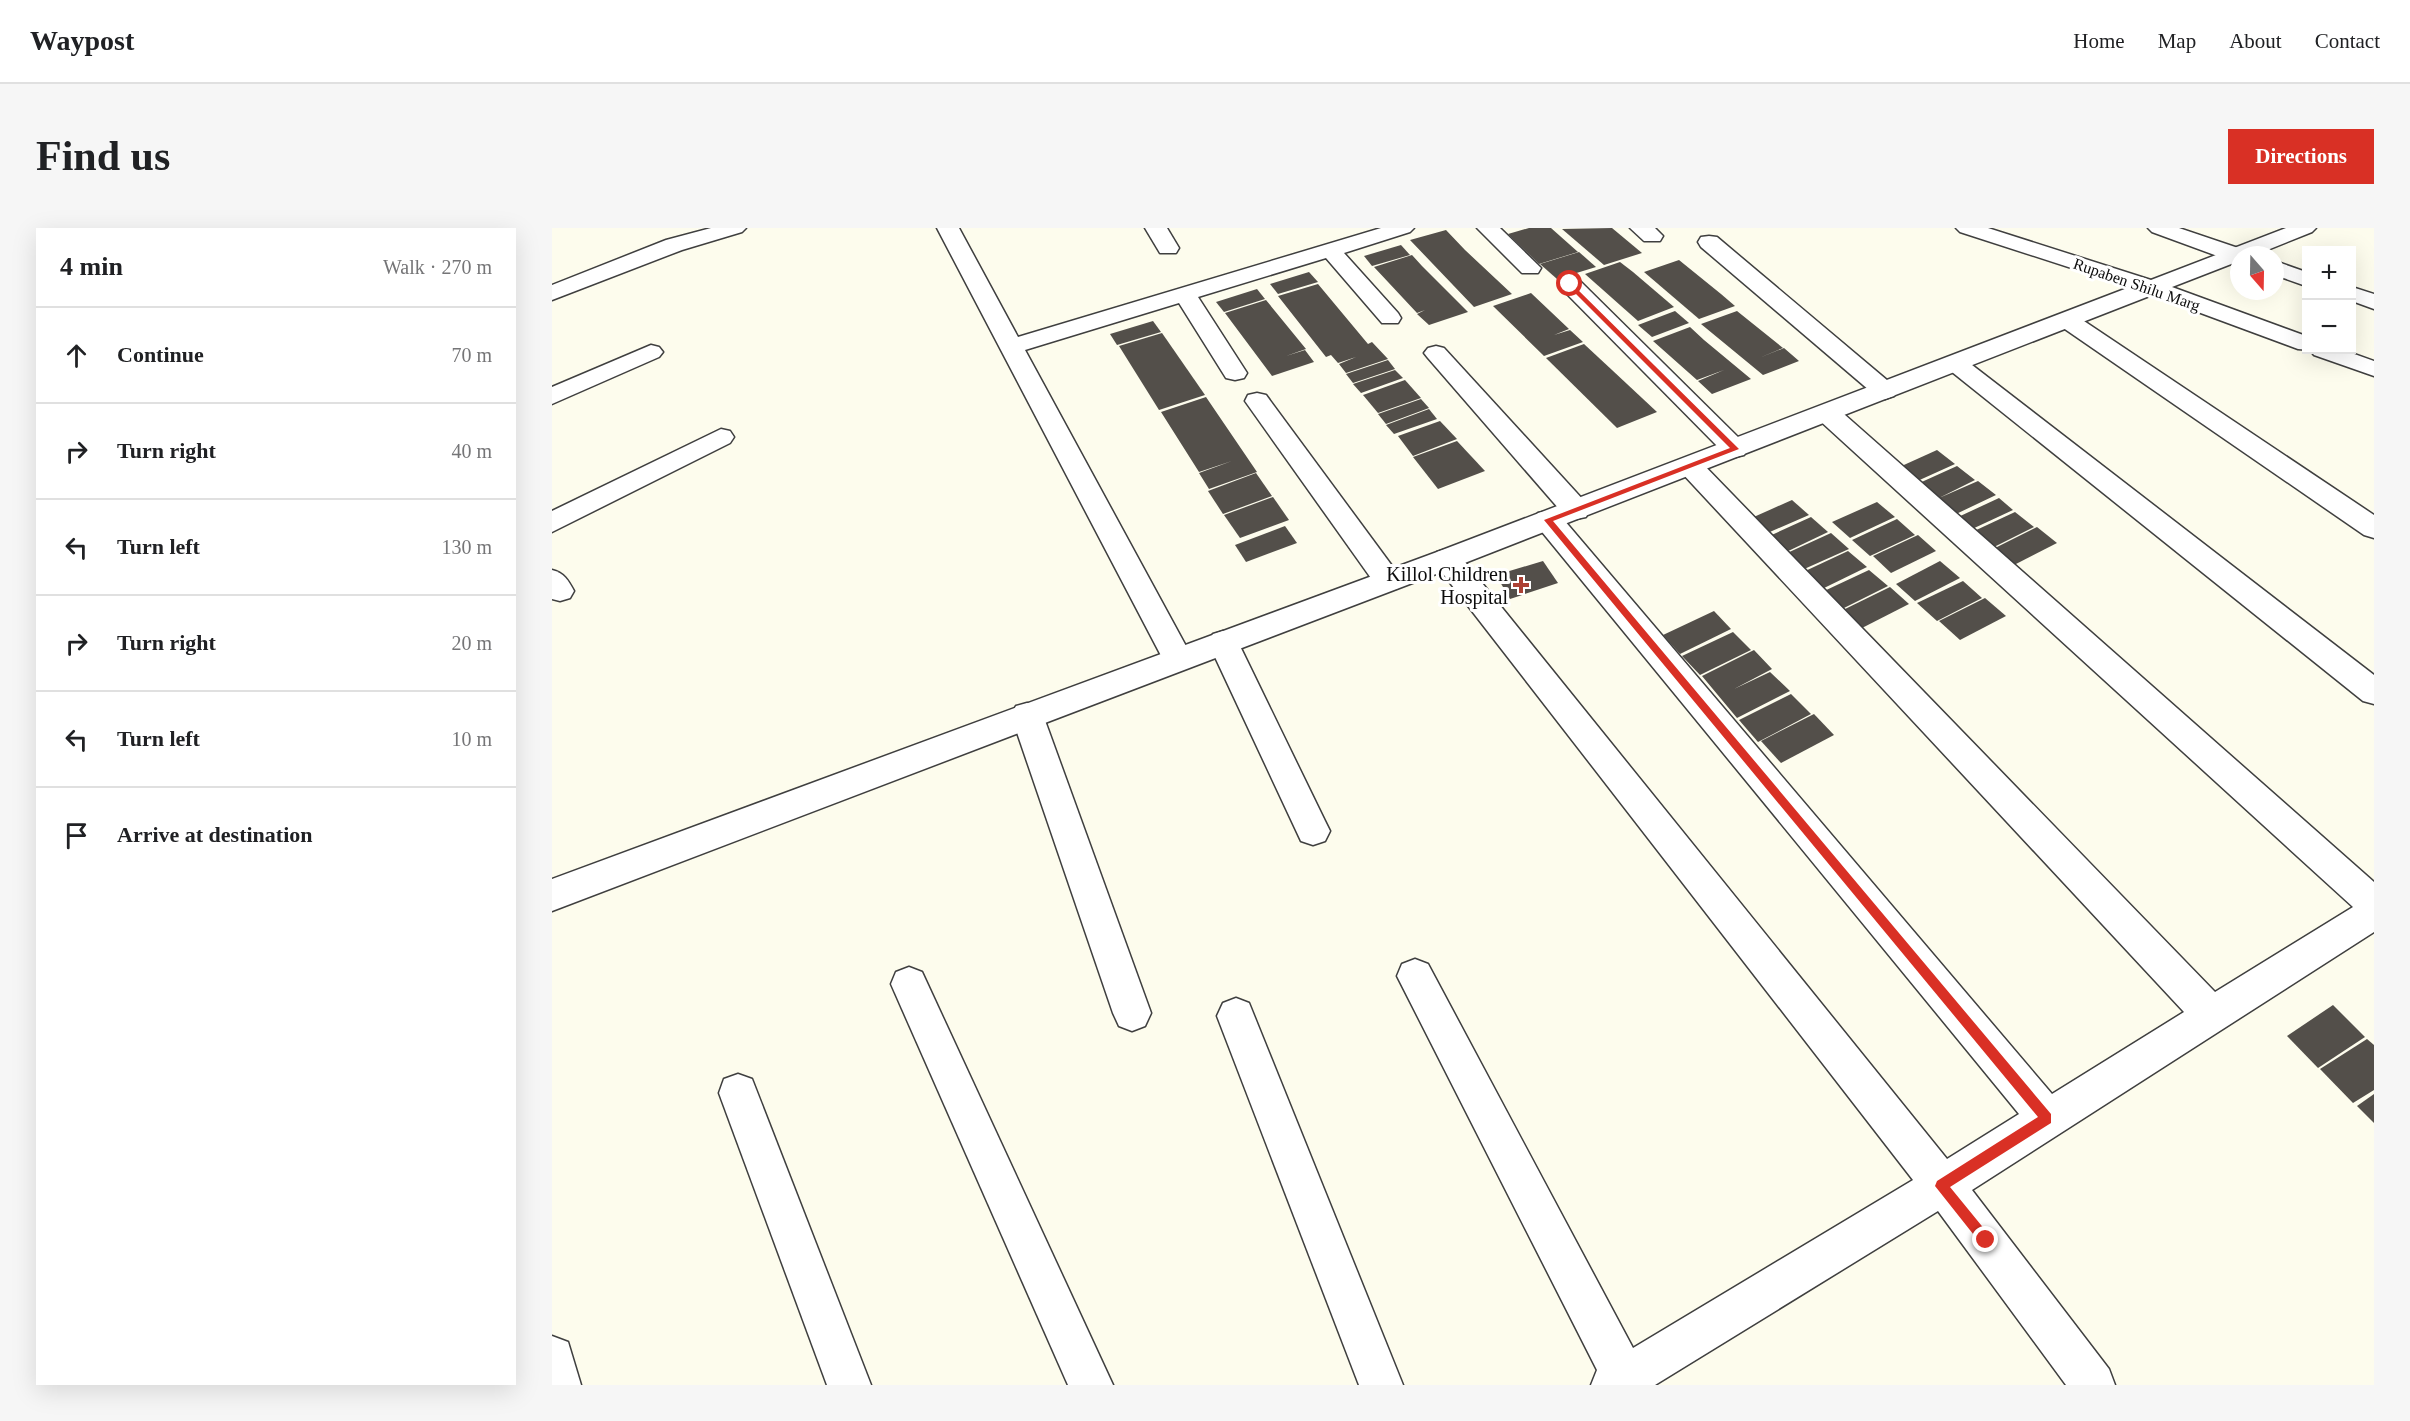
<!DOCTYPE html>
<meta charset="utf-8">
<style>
body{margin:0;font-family:"Times New Roman",serif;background:#f6f6f6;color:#202124}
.controls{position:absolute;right:18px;top:18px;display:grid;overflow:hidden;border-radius:0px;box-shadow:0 6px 24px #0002}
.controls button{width:54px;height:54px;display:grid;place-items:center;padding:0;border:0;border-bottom:2px solid #e0e0e0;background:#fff;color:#202124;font:30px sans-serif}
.compass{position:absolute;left:1678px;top:18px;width:54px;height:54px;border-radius:50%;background:#fff;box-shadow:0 6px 24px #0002;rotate:160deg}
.stop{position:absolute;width:18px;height:18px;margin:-14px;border:4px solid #d93025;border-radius:50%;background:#fff}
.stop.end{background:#d93025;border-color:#fff;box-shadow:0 2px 6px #0008}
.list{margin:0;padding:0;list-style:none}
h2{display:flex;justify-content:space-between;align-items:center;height:78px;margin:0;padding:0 24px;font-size:26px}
h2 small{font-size:20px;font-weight:400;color:#757577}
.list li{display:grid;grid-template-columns:39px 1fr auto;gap:18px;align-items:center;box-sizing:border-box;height:96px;padding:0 24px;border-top:2px solid #e0e0e0}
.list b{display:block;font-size:22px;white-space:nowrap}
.list em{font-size:20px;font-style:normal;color:#757577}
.icon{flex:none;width:33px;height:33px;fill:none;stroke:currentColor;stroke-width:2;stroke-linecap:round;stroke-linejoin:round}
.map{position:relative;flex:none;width:1822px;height:1157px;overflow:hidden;border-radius:0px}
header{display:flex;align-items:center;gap:36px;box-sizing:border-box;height:84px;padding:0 30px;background:#fff;border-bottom:2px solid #e0e0e0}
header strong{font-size:28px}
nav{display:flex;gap:33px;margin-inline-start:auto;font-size:21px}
.intro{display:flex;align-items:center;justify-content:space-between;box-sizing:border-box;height:144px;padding:0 36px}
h1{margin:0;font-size:42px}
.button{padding:15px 27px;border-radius:0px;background:#d93025;color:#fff;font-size:21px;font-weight:700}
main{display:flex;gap:36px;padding:0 36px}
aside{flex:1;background:#fff;border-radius:0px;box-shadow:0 6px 24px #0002}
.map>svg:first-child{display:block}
.building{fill:#534f4a}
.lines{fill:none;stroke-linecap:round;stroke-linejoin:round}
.minor-casing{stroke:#3f3f3f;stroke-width:3}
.tertiary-casing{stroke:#3f3f3f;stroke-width:3}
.minor{fill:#fff;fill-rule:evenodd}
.tertiary{fill:#fff;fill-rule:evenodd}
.route{fill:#d93025}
.poi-dot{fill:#ac4134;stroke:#fff;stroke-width:2}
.labels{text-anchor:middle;stroke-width:6;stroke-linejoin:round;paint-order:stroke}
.far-street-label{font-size:16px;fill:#0c0c0c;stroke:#fff}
.poi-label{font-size:20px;fill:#0c0c0c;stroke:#fff;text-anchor:end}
</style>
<header>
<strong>Waypost</strong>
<nav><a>Home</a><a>Map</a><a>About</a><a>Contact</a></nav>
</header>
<div class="intro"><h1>Find us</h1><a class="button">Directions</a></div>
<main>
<aside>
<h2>4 min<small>Walk · 270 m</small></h2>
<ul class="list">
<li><svg class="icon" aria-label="ahead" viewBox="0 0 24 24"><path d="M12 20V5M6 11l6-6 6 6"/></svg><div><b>Continue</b></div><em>70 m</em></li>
<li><svg class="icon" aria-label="right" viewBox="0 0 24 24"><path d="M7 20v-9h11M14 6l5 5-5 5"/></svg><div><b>Turn right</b></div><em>40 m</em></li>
<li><svg class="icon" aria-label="left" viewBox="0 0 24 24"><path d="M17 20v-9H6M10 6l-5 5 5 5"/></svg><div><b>Turn left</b></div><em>130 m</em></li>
<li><svg class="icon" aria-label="right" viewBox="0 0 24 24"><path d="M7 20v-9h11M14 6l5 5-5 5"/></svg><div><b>Turn right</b></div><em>20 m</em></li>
<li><svg class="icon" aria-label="left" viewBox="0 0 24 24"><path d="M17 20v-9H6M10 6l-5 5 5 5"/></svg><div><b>Turn left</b></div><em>10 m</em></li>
<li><svg class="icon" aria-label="arrive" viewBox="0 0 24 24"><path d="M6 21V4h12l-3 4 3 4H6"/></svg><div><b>Arrive at destination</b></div></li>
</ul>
</aside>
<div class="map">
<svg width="1822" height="1157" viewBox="0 0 1822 1157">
<rect width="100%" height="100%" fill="#fdfced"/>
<g class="building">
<polygon points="977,0 999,0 1026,24 987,36 956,6"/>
<polygon points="1060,0 1090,25 1052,37 1010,1"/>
<polygon points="894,2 913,22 960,66 922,79 858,12"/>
<polygon points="849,17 858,27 820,38 812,28"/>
<polygon points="1027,24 1044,39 1005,51 988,36"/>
<polygon points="860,27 870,38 916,84 877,97 865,86 873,82 865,85 822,39"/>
<polygon points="1127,32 1169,66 1183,78 1147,91 1092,44"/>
<polygon points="1068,34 1081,44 1122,79 1086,93 1033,46"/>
<polygon points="757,44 766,54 726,66 718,56"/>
<polygon points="766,56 816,116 820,114 836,131 794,145 787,136 804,129 786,135 779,127 774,129 726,68"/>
<polygon points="705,61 713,71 672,84 664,74"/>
<polygon points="979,65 1017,101 1002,107 1018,102 1031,114 992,128 941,78"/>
<polygon points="714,72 754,121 734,128 753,122 762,134 720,148 673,85"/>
<polygon points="1123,83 1137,95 1100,109 1086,97"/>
<polygon points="1185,83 1231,120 1207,130 1232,120 1247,133 1211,147 1149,96"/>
<polygon points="601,93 609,104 565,117 558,106"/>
<polygon points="1138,99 1152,112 1199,151 1160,166 1146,153 1172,142 1145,152 1101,113"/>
<polygon points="610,105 653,167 607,182 567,118"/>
<polygon points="1032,116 1060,142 1105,184 1065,200 994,130"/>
<polygon points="836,132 843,141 801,155 794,146"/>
<polygon points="843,142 851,150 809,165 801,156"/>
<polygon points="853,152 869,170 826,185 811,167"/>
<polygon points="654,169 705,244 657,261 647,245 680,233 647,244 609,184"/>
<polygon points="869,171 877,180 834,196 826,186"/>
<polygon points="877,181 885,191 842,206 834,197"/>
<polygon points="888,193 905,211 861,228 846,208"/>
<polygon points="905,213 933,243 886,261 861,229"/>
<polygon points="1385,222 1403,236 1361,255 1343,241"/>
<polygon points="1405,238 1423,252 1387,270 1426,253 1444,267 1402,287 1363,257"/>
<polygon points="704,245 720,268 671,286 656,263"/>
<polygon points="721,269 737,292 688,310 672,287"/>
<polygon points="1447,270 1461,282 1418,302 1404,290"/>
<polygon points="1240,272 1257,287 1211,307 1195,292"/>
<polygon points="1325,274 1343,289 1298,310 1280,294"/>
<polygon points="1463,284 1482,299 1440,320 1420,304"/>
<polygon points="1259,289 1276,304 1230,326 1213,310"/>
<polygon points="1345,291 1363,307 1318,328 1300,312"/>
<polygon points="733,298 745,315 694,334 683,317"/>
<polygon points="1485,299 1505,315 1462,337 1443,320"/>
<polygon points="1279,305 1297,321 1250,342 1233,326"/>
<polygon points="1366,307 1384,323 1339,345 1321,328"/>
<polygon points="1296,323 1315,339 1268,362 1249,345"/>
<polygon points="991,333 1006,355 958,371 944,347"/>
<polygon points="1388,333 1408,350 1363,373 1344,356"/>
<polygon points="1317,342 1336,358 1288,382 1270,364"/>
<polygon points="1411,353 1430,370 1385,393 1365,375"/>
<polygon points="1338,359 1357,376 1310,400 1291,382"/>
<polygon points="1433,370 1454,388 1408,412 1387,393"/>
<polygon points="1162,383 1179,401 1128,426 1111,407"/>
<polygon points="1181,404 1199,422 1148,447 1130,428"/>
<polygon points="1202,422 1220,441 1182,461 1218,444 1238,463 1185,490 1150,448"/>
<polygon points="1239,466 1259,486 1206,514 1187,492"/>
<polygon points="1262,486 1282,507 1229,535 1209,513"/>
<polygon points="1781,777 1813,809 1766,840 1735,808"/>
<polygon points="1815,811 1822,817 1822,862 1801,875 1768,841"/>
<polygon points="1822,866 1822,895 1805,878"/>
</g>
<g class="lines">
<g class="minor-casing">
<g id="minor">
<polygon points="159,0 194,0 190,4 130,22 0,72 0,57 114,12"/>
<polygon points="385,0 407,0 466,109 829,0 862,0 858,4 792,25 846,85 849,90 846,95 830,95 774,30 646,69 695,145 692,150 683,152 674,150 627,75 473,122 641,431 637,439 626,443 615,439"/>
<polygon points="593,0 615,0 627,20 624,25 608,25"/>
<polygon points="925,0 948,0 989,40 986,45 970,45"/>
<polygon points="1078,0 1103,0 1111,8 1108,13 1092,13"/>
<polygon points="1596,0 1627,0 1695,23 1697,27 1687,27 1687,34 1679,33 1600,4"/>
<polygon points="1157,8 1165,9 1342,158 1345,163 1342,168 1333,171 1324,168 1149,19 1146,14 1149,9"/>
<polygon points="1723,33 1754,44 1754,58 1723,47"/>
<polygon points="1018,49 1026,51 1192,215 1196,221 1192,227 1183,229 1174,227 1010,61 1007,56 1010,51"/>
<polygon points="1800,59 1822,66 1822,81 1800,73"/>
<polygon points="1515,85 1523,87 1822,287 1822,310 1812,307 1507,97 1504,92 1507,87"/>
<polygon points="99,117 107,119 111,124 107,129 0,176 0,159"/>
<polygon points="884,118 892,120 1034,275 1037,282 1034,289 1024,291 1014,289 876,130 872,125 876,120"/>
<polygon points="1403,128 1411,130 1822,447 1822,476 1811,473 1395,140 1391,135 1395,130"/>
<polygon points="705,165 714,167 846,346 850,353 846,360 836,363 826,360 693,173 696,167"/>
<polygon points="1275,177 1284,179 1822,654 1822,704 1420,962 1557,1141 1563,1157 1514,1157 1386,983 1103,1157 1039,1157 1045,1142 845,748 850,736 863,731 876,736 1081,1120 1361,952 885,338 881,331 885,324 895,321 905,324 1395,931 1467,886 986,299 982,292 986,285 996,283 1006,285 1500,866 1632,784 1129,244 1125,238 1129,232 1138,229 1147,232 1663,764 1801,679 1266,191 1263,185 1266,179"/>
<polygon points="169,201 178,203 182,209 178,215 0,304 0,283"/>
<path d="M 0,342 C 12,345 16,352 22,363 L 18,370 L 8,373 L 0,371 Z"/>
<polygon points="671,403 681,406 686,414 773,593 778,603 773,613 761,617 749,613 656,414 661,406"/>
<polygon points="475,475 486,478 491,487 599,785 593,798 580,803 567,798 561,785 459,487 464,478"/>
<polygon points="357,739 370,744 561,1157 516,1157 339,756 344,744"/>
<polygon points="684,770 697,775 851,1157 807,1157 665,788 671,775"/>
<polygon points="186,846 200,851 319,1157 275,1157 167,865 172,851"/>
<polygon points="0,1108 16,1114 29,1157 0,1157"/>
</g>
</g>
<g class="tertiary-casing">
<polygon id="tertiary" points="1404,0 1436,0 1599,52 1734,0 1764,0 1760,4 1703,27 1687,27 1687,33 1620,59 1754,108 1754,122 1791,122 1822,133 1822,148 1762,127 1758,122 1746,121 1600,67 905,338 0,683 0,651 885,324 1578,59 1408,4"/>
</g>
<use href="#minor" class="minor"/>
<use href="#tertiary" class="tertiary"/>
</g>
<polygon class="route" points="1018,54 1187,221 1001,293 1499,886 1499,895 1398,959 1438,1008 1438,1016 1429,1016 1383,958 1385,953 1486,889 992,292 1178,220 1016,58"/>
<path class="poi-dot" d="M966 348h6v6h6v6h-6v6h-6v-6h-6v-6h6z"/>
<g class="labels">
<g class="far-street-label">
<text transform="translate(1585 56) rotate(19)" y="6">Rupaben Shilu Marg</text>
</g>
<g class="poi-label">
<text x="956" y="353">Killol Children<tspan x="956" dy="23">Hospital</tspan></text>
</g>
</g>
</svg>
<div class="controls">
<button>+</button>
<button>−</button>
</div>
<svg class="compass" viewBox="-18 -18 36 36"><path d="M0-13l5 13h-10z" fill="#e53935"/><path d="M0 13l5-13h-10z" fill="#757577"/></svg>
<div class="stop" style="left:1018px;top:56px"></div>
<div class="stop end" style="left:1434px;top:1012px"></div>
</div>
</main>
